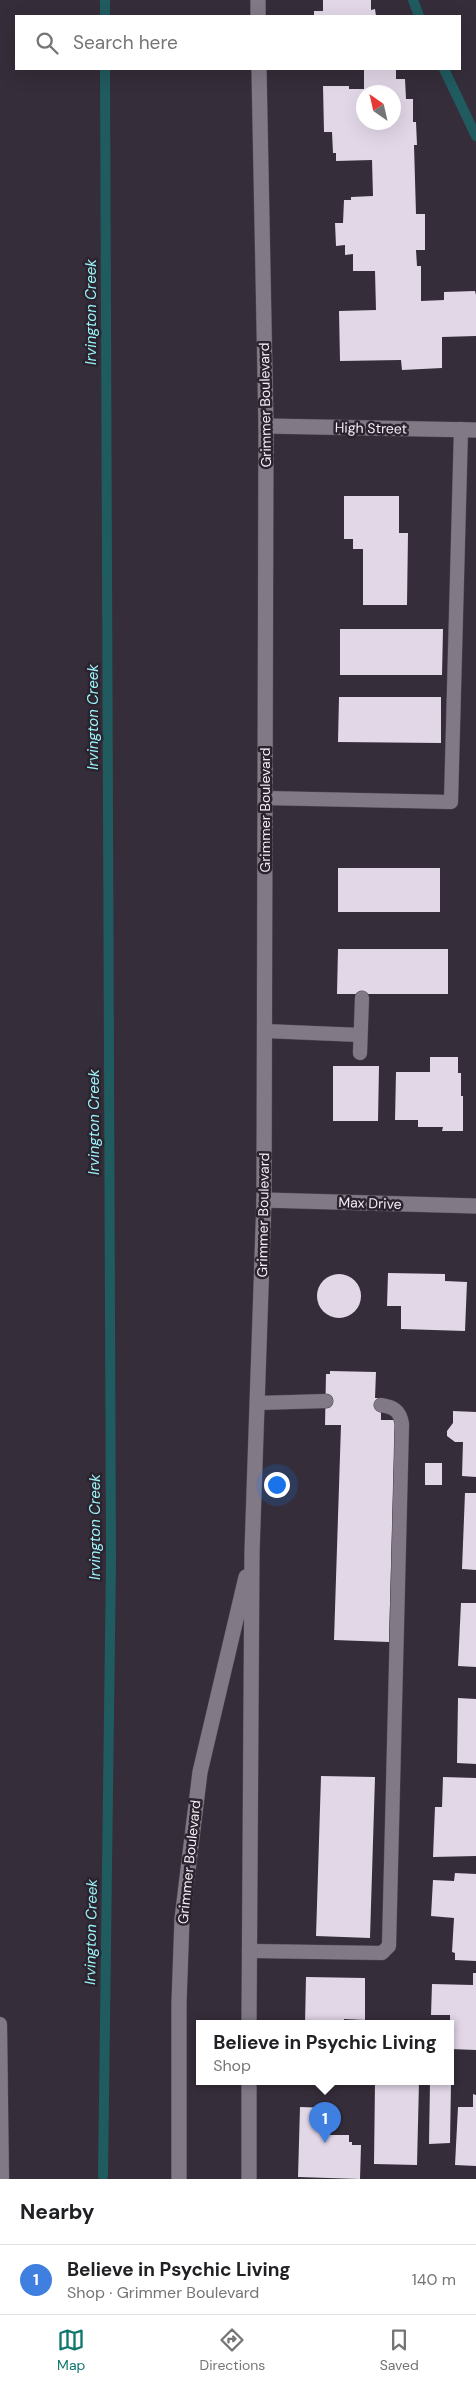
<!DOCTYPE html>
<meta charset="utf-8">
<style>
body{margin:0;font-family:"DM Sans",sans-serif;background:#f6f6f6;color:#202124}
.compass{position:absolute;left:356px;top:85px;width:45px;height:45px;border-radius:50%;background:#fff;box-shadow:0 5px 20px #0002;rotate:326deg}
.you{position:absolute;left:276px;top:1484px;width:18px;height:18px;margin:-12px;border:4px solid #fff;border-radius:50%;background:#1a73e8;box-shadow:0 0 0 8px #1a73e833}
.badge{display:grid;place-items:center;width:32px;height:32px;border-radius:50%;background:#0f766e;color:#fff;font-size:16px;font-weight:700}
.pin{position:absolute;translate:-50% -41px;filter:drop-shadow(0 1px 2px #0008)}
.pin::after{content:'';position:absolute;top:26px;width:18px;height:15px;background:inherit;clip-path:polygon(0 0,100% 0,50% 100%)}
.popup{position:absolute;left:196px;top:2020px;width:258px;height:65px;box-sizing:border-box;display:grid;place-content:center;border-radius:0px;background:#fff;filter:drop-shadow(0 1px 4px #0005);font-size:16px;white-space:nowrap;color:#757577}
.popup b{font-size:19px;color:#202124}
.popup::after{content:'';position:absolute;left:50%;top:100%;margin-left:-10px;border:10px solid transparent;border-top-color:#fff}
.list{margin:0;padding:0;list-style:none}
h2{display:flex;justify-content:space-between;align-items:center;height:65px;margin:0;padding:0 20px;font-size:21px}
h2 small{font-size:16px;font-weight:400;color:#757577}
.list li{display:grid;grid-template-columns:32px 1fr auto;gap:15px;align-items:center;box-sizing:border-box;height:70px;padding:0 20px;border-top:1px solid #e0e0e0}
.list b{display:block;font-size:19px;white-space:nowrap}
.list p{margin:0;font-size:16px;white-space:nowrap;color:#757577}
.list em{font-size:16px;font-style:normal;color:#757577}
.icon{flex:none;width:28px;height:28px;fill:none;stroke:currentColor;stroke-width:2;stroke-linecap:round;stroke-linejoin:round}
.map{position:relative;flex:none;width:476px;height:2179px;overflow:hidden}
.search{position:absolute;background:#fff;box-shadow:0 5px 20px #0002;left:15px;right:15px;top:15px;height:55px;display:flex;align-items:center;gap:12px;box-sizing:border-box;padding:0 18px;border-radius:0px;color:#757577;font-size:19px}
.sheet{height:135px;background:#fff}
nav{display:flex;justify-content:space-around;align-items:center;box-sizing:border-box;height:70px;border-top:1px solid #e0e0e0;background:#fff;font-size:14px;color:#757577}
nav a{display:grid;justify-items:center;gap:2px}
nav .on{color:#0f766e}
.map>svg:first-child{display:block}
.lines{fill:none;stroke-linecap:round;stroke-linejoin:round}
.stream{stroke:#205b5f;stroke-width:10}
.building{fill:#e2d7e7;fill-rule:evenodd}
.lane-casing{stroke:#504a54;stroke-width:15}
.street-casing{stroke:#504a54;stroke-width:16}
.secondary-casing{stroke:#504a54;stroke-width:16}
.lane{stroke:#827987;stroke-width:14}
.street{stroke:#827987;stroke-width:15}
.secondary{stroke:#827987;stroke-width:15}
.labels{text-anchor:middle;stroke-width:5;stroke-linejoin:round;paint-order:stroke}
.street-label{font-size:14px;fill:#f3eef6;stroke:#2b242f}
.water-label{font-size:15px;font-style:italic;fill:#9cf3fa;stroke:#2b242f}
</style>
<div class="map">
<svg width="476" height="2179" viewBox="0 0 476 2179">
<rect width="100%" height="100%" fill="#352d39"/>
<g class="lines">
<g class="stream">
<polyline points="105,0 105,16"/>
<polyline points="413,0 419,16"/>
<polyline points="444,69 476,136"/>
<polyline points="103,2176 111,1561 105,69"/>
</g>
</g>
<g class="building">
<polygon points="323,0 371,0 371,10 375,9 376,16 314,16 314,11 323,11"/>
<path d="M 364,69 L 396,69 L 396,79 L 405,79 L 406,99 L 413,99 L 413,122 L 416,122 L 417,145 L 414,145 L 416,214 L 425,214 L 425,250 L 416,250 L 417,266 L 421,266 L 421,301 L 444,300 L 444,292 L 475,291 L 476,295 L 476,336 L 442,337 L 442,368 L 402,370 L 401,360 L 340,361 L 339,311 L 376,310 L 375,271 L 353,271 L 353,254 L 345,255 L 345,245 L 336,246 L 335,223 L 343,223 L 344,200 L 351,200 L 351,197 L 373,196 L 372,160 L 336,161 L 336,153 L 333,153 L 332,132 L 324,132 L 323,86 L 349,86 L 349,89 L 364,89 ZM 364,92 L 394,92 L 394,122 L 364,122 Z"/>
<polygon points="344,496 399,496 399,533 408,533 407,605 363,605 363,549 353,549 353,539 344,539"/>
<polygon points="340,629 443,629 442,675 340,675"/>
<polygon points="339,697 441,697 441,743 338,742"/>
<rect x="338" y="868" width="102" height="44"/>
<polygon points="338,949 448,949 448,994 337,994"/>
<polygon points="430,1057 458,1057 458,1073 461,1073 461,1096 463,1096 463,1131 442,1131 443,1127 418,1127 418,1120 395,1120 396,1072 430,1072"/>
<polygon points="333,1066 379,1066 378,1121 333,1121"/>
<polygon points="388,1273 445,1274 445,1281 467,1282 465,1331 401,1329 401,1306 387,1306"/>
<circle cx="339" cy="1296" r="22"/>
<polygon points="330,1371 376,1372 375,1398 381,1398 381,1420 395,1420 389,1642 334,1640 341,1425 325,1425 326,1374 330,1374"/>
<polygon points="453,1411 476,1412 476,1477 462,1476 463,1442 455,1442 447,1436 447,1431 453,1423"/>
<rect x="425" y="1463" width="17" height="22"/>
<polygon points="465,1493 476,1493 476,1570 462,1569"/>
<polygon points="461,1603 476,1603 476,1667 458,1666"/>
<polygon points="458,1698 476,1699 476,1764 457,1763"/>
<polygon points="321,1776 375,1777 370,1938 316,1936"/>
<polygon points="443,1777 476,1778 476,1856 433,1857 435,1807 442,1807"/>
<polygon points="455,1873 476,1874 476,1961 455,1960 455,1953 452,1952 454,1918 431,1916 433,1880 454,1881"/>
<polygon points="473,1973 476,1973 476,2050 450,2049 450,2015 431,2015 432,1984 473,1985"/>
<polygon points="306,1977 365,1978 365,2020 344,2019 344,2024 305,2024"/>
<polygon points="375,2082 419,2082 417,2165 374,2164"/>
<polygon points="430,2082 451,2082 450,2143 429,2144"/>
<polygon points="473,2094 476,2095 476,2166 455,2165 458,2107 473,2107"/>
<polygon points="300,2107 330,2108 329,2135 349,2135 349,2142 352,2142 352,2145 361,2145 360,2179 298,2177"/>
</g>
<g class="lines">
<g class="lane-casing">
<g id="lane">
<polyline points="265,798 451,802 461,429"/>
<polyline points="265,1031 360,1035"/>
<polyline points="360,1053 362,998"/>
<polyline points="258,1403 326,1401"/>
<path d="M 249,1951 L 382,1953 L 389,1946 L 402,1424 C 400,1410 393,1407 381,1405"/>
<polyline points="0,2024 2,2179"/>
</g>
</g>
<g class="street-casing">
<g id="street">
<polyline points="266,426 476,430"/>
<polyline points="264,1200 476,1206"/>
</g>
</g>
<g class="secondary-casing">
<g id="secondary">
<polyline points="258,0 258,16"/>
<polyline points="249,2024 252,1552 264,1200 266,426 259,69"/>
<polyline points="249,2082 249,2179"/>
<polyline points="179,2179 179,2003 182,1919 200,1772 246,1577"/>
</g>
</g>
<use href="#lane" class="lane"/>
<use href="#street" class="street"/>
<use href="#secondary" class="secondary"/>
</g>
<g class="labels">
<g class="street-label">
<text transform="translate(265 405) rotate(-91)" y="5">Grimmer Boulevard</text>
<text transform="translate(371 428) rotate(1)" y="5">High Street</text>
<text transform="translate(265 810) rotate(-90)" y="5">Grimmer Boulevard</text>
<text transform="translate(370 1203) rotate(2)" y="5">Max Drive</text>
<text transform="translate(263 1215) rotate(-89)" y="5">Grimmer Boulevard</text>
<text transform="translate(189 1862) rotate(-84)" y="5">Grimmer Boulevard</text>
</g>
<g class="water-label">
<text transform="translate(91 312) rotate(-90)" y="5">Irvington Creek</text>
<text transform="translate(93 717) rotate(-90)" y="5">Irvington Creek</text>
<text transform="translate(94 1122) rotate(-90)" y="5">Irvington Creek</text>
<text transform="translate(95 1527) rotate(-90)" y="5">Irvington Creek</text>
<text transform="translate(91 1932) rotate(-89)" y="5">Irvington Creek</text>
</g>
</g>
</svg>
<svg class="compass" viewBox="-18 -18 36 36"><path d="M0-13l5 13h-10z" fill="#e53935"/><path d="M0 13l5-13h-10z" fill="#757577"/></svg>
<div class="you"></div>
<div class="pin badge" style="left:325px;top:2143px;background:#3f7fe0">1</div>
<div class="popup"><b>Believe in Psychic Living</b>Shop</div>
<div class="search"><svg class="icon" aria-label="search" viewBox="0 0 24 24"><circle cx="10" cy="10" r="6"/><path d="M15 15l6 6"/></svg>Search here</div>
</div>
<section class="sheet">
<h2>Nearby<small></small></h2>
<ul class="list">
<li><span class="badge" style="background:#3f7fe0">1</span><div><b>Believe in Psychic Living</b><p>Shop · Grimmer Boulevard</p></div><em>140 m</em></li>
</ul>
</section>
<nav>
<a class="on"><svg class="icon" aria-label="map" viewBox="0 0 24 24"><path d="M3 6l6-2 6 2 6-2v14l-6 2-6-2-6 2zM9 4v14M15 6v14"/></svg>Map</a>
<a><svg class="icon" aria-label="directions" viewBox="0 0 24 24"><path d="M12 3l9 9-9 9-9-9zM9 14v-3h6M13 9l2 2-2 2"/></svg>Directions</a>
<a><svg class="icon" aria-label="saved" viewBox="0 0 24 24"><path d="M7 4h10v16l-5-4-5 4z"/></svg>Saved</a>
</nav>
